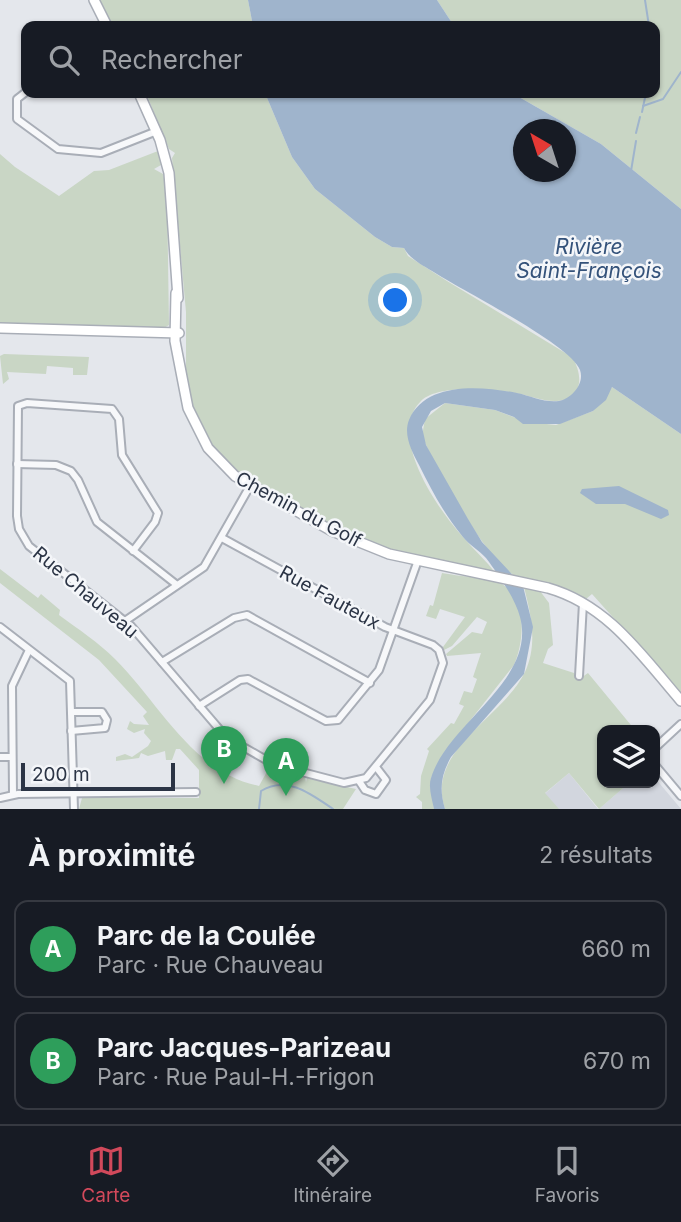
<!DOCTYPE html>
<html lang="fr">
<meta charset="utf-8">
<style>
body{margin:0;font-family:Inter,sans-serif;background:#242831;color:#f1f3f6}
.controls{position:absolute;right:21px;bottom:21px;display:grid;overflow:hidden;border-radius:14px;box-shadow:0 2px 5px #0004}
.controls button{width:63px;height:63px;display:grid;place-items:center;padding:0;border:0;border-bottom:2px solid #363941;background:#171b24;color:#f1f3f6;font:35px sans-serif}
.compass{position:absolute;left:513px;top:119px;width:63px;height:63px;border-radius:50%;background:#171b24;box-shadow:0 2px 5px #0004;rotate:321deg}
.scale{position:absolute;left:21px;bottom:18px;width:154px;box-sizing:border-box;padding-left:7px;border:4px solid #2b3445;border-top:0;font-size:19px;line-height:24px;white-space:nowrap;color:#2b3445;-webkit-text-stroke:5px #f4f6f9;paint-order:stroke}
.you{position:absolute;left:396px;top:301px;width:24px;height:24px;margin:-18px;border:5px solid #fff;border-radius:50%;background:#1a73e8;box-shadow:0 0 0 10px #1a73e833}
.badge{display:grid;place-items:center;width:46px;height:46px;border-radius:50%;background:#d1495b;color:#fff;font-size:23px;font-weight:700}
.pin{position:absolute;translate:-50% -58px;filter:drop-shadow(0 2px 4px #0008)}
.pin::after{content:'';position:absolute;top:37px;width:24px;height:21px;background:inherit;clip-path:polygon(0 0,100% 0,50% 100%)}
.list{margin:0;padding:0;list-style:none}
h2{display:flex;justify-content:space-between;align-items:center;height:91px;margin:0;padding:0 28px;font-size:30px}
h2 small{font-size:23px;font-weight:400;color:#9ea1a6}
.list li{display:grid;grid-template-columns:46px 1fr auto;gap:21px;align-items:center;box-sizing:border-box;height:98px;margin:0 14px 14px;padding:0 14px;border:2px solid #363941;border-radius:14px}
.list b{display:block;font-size:26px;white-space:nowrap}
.list p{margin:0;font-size:23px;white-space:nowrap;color:#9ea1a6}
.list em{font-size:23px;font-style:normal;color:#9ea1a6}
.icon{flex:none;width:38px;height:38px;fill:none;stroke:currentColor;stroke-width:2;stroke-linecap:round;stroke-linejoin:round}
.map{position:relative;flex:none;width:681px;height:809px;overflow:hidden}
.search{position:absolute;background:#171b24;box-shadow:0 2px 5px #0004;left:21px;right:21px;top:21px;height:77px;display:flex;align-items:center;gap:18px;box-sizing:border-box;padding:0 24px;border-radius:14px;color:#9ea1a6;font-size:26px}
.sheet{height:315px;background:#171b24}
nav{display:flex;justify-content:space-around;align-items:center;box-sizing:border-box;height:98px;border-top:2px solid #363941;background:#171b24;font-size:19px;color:#9ea1a6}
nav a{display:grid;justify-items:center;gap:4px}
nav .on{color:#d1495b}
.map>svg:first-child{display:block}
.built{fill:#d2d6de}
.green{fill:#c9d6c5}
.water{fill:#9fb4cc;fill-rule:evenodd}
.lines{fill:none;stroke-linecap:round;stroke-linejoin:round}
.stream{stroke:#9fb4cc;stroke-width:2}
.street-casing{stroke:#a9aeb7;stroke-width:10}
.secondary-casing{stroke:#a9aeb7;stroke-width:12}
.street{stroke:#f7f8fa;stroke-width:6}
.secondary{stroke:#fff;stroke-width:9}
.labels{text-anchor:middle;stroke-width:5;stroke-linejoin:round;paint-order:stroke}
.street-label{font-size:19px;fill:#2b3445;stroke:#f4f6f9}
.water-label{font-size:21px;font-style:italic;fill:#34527a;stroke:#f4f6f9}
</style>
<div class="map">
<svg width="681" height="809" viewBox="0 0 681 809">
<rect width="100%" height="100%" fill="#e4e7ec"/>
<g class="built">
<polygon points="569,773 598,809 507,809 542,796"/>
<polygon points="655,778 681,809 599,809 629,783 655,783"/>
</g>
<g class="green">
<polygon points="100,0 248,0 253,26 113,26"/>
<polygon points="437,0 681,0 681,209 601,144 512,93 655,93 655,26 454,26"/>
<path d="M 146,93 L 265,93 L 292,157 L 315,189 L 375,237 L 392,247 L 404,248 L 408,256 L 447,281 L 572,357 C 583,374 584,399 557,401 C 543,402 529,395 515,393 C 493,389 438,384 421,401 C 386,435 438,510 464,538 C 475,551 486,560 496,574 L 390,551 L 346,534 L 237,474 L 214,450 L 194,414 L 186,382 L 186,312 L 172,158 L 175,153 L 169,149 Z"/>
<polygon points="158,151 161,165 154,169 163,174 167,192 169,325 164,328 0,323 0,154 15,167 59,196 94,171 109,170"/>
<polygon points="4,354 89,357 87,375 73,375 73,368 47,366 46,374 7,372 9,379 3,384 0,356"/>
<path d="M 612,387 L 681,434 L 681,693 L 592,594 L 586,599 C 564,588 541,587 519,578 C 489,567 435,467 422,436 L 425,419 L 445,403 L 495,410 L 527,422 L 556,425 L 593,411 Z"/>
<path d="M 0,569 L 38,598 L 41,594 L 60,610 L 59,615 C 78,629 98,642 115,659 C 160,704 192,772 259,786 L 270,766 L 305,777 L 306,782 L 307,778 L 356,789 L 343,809 L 79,809 L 82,798 L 199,798 L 199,770 L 180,749 L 176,749 L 172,760 L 166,760 L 165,751 L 148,756 L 141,753 L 139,758 L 116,761 L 116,757 L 125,754 L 132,757 L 148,746 L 151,741 L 144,733 L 145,729 L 134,733 L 127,729 L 130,721 L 134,724 L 149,725 L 143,716 L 147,712 L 99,660 L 0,583 Z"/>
<path d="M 442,573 C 456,576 491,578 502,584 C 528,600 524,642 514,665 L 443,755 L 431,778 L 434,809 L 422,809 L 422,802 L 416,797 L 420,794 L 421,776 L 429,751 L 427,749 L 451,723 L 454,724 L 464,706 L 459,704 L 464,691 L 472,693 L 477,679 L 473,677 L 481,653 L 447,656 L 446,654 L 472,632 L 482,634 L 487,622 L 477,617 L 452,646 L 444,650 L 443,647 L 465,617 L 440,609 L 436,619 L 426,616 L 430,605 L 433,606 Z"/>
<path d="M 524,587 L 540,591 L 549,603 L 553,645 L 548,649 L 543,663 L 574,673 L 578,680 L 588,673 L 635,730 L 602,730 L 602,783 L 629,783 L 599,809 L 569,773 L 545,793 L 559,809 L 445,809 C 425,750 502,719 525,672 C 538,644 531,615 524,587 Z"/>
</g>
<g class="water">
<polygon points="248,0 437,0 454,26 253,26"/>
<path d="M 265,93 L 512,93 L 601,144 L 681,209 L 681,434 L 612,387 L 606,400 L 593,411 L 560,424 L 523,424 L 514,417 L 495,410 L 445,403 L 431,411 L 422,427 L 426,445 L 468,519 L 482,542 L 523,586 L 533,627 L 524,674 L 451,757 C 441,775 439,789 445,809 L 434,809 C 432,799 428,787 431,778 C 448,722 537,681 520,617 C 515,598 498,574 486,558 C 479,550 469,545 463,537 C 444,514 432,491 419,465 C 412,452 403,435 409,420 C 425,381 482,386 517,393 C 531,396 545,403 559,401 C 571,399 585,384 580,370 C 570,344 461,290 432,271 C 422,265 410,259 404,248 L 392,247 L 375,237 L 315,189 L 292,157 ZM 524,130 L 566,130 L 566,172 L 524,172 Z"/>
<polygon points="619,486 668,510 669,515 661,519 625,504 596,504 580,493 582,489"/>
</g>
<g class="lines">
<g class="stream">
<polyline points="645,0 649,26"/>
<polyline points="643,106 663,99 681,72"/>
<polyline points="642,112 646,93"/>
<polyline points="636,133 640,117"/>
<polyline points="631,171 636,141"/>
<path d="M 259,809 L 261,791 C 287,775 311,794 333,809"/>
</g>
<g class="street-casing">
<g id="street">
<polyline points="26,92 17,99 17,119 58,149 101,153 157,131"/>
<polyline points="17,464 56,465 71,471 78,480 97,522 177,585"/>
<polyline points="133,551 155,522 158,513 122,455 119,419 112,409 27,403 18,406 17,516 19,529 29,546 131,626 226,737 275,765 344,783 366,778 430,700 443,663 439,650 433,645 385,627 222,538"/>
<polyline points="125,621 204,567 250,486"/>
<polyline points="0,627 70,681 74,809"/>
<polyline points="162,662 234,618 247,615 370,683"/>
<polyline points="579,676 583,603"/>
<polyline points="199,706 240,680 248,679 326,721 338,720 379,670 417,563"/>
<polyline points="71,712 102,712 107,720 105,728 71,731"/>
<polyline points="655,748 681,724"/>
<polyline points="0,757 12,757"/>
<polyline points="655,765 681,796"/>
<polyline points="359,781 365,790 376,794 386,780 376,767"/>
<polyline points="13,794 12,686 29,650"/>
<polyline points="0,798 18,794 196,792"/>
</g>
</g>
<g class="secondary-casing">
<g id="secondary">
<polyline points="94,0 107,26"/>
<polyline points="139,93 160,140 169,173 178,298"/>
<path d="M 176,293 L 175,341 L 188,408 L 208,448 L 235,476 L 332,531 L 389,554 L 548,588 C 608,605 642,656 681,701"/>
<polyline points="0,328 179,333"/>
</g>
</g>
<use href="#street" class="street"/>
<use href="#secondary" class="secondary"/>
</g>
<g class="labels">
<g class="street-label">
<text transform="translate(299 509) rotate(28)" y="7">Chemin du Golf</text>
<text transform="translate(86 592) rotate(40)" y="7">Rue Chauveau</text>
<text transform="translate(330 597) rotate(29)" y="7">Rue Fauteux</text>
</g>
<g class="water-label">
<text x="589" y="254">Rivière<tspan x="589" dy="24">Saint-François</tspan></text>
</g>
</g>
</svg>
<div class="controls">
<button><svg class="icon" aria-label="layers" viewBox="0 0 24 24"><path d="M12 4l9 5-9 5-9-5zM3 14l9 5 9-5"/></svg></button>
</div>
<svg class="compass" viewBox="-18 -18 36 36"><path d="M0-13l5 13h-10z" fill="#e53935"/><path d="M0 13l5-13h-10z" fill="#9ea1a6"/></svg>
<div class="scale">200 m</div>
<div class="you"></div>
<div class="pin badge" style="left:286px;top:796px;background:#2e9e5b">A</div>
<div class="pin badge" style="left:224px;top:784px;background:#2e9e5b">B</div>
<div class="search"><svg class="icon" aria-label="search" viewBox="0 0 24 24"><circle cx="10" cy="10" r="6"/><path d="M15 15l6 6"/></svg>Rechercher</div>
</div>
<section class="sheet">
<h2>À proximité<small>2 résultats</small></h2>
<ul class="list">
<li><span class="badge" style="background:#2e9e5b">A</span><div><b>Parc de la Coulée</b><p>Parc · Rue Chauveau</p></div><em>660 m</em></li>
<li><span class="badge" style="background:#2e9e5b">B</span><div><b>Parc Jacques-Parizeau</b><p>Parc · Rue Paul-H.-Frigon</p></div><em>670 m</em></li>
</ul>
</section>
<nav>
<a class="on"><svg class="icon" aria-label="map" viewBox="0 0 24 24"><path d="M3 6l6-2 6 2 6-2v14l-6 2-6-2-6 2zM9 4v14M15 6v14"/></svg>Carte</a>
<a><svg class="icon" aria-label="directions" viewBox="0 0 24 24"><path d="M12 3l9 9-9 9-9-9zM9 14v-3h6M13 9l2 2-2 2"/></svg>Itinéraire</a>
<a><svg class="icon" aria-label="saved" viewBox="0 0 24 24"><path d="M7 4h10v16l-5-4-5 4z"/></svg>Favoris</a>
</nav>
